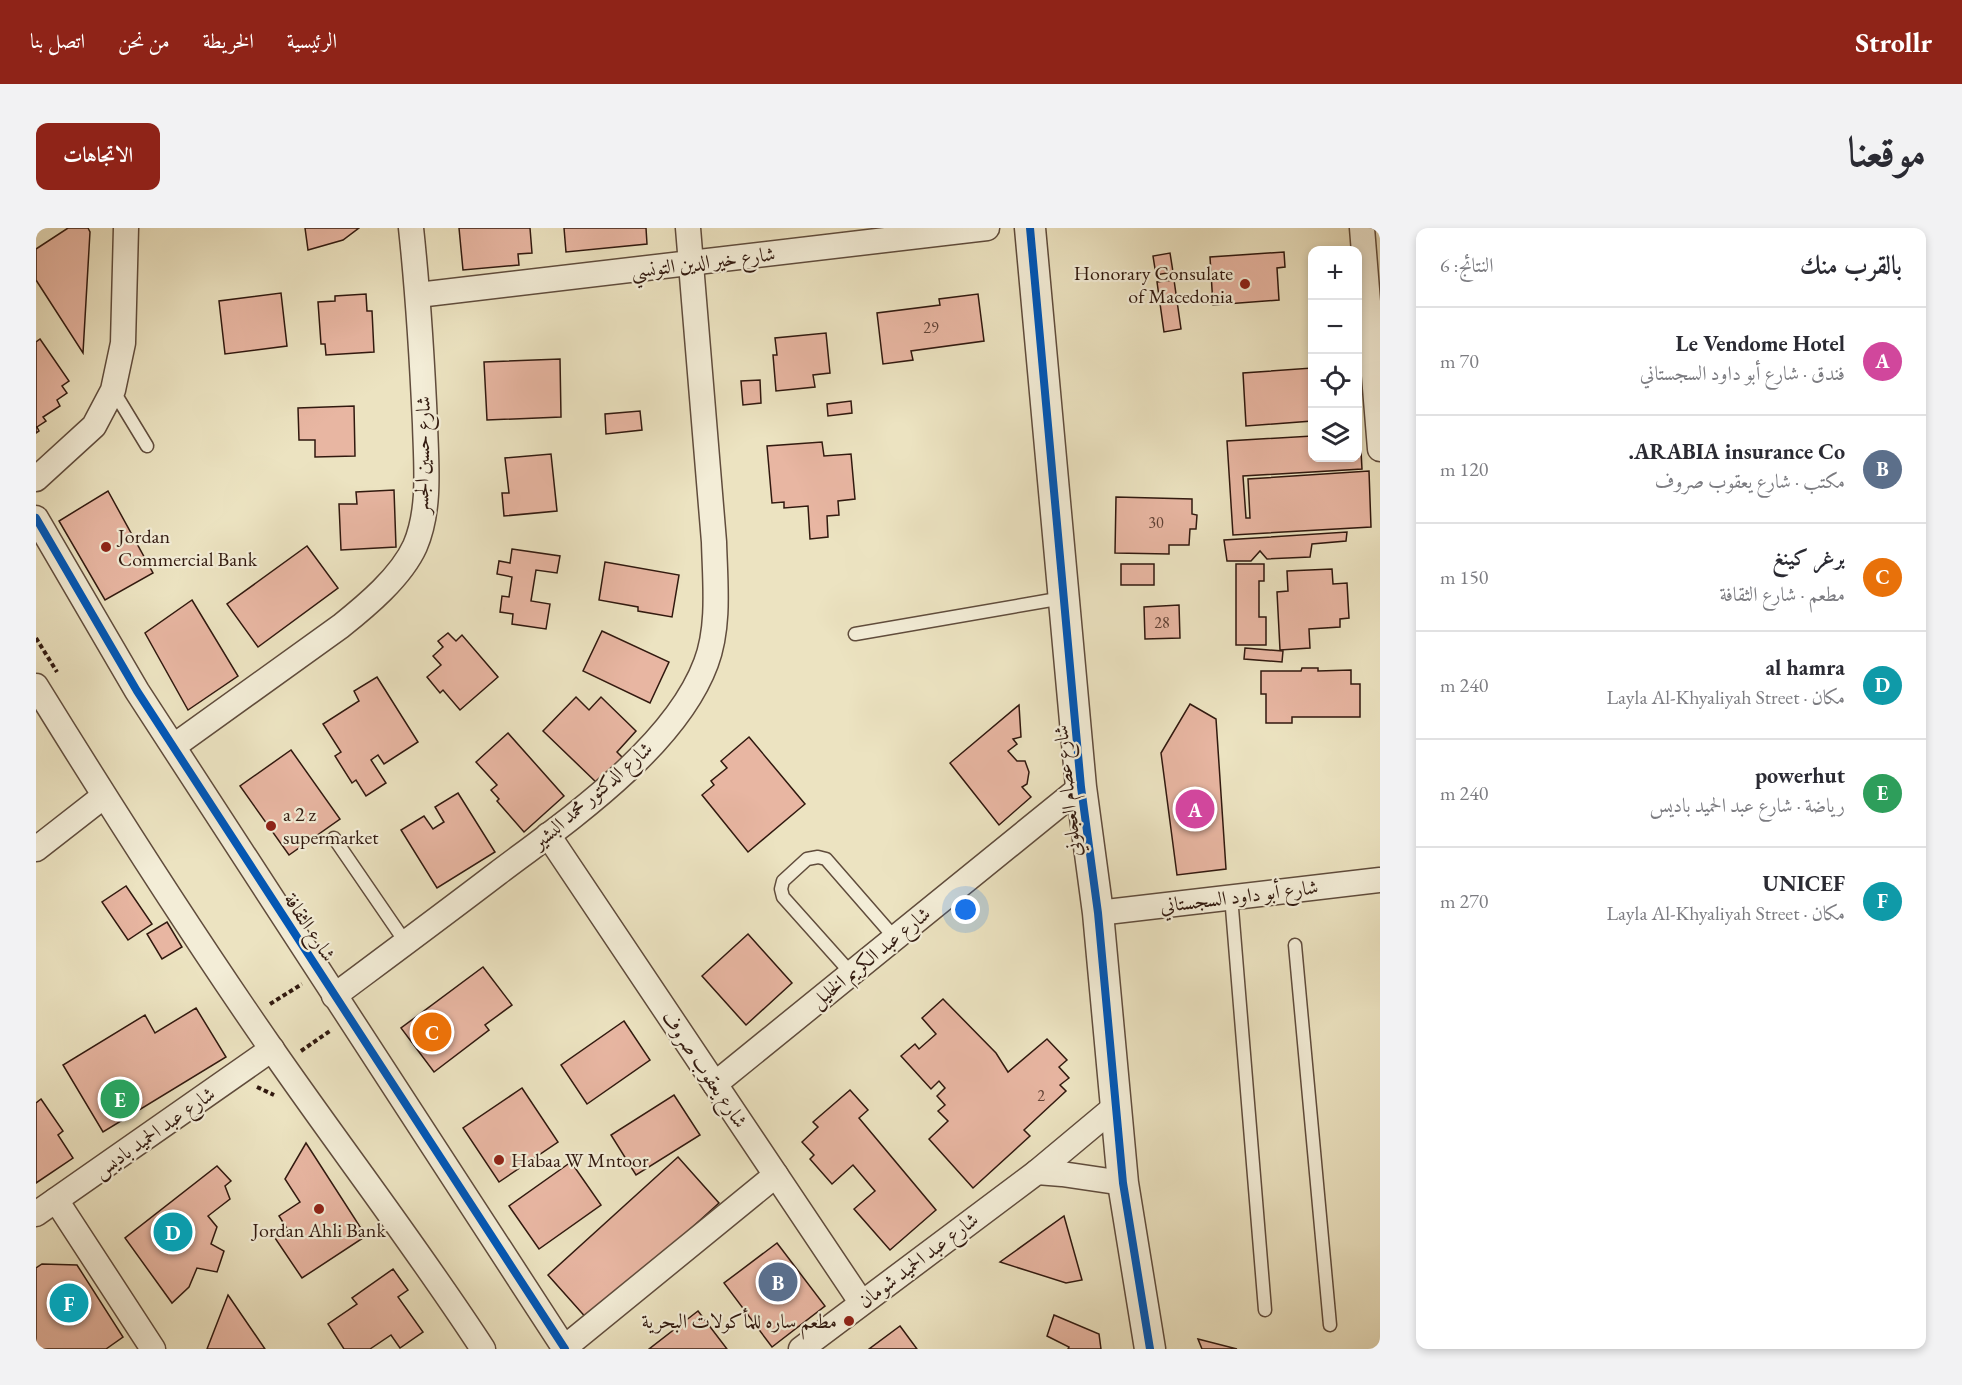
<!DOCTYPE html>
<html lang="ar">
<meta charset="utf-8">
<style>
body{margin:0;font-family:"EB Garamond",Amiri,serif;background:#f2f2f3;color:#2b2b33;direction:rtl}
.controls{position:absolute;right:18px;top:18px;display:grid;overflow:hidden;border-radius:12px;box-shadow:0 3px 9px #0003}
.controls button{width:54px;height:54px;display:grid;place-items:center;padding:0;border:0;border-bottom:2px solid #e1e1e2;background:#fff;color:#2b2b33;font:30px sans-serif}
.you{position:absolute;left:930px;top:682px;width:21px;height:21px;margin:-15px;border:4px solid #fff;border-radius:50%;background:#1a73e8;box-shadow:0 0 0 9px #1a73e833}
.badge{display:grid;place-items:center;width:39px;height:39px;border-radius:50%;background:#8f2418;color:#fff;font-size:20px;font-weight:700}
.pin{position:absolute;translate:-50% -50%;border:3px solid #fff;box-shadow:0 2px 6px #0006}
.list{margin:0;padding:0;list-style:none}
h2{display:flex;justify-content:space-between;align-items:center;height:78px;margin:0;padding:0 24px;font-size:26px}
h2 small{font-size:20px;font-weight:400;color:#7c7c81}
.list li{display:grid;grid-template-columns:39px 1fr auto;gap:18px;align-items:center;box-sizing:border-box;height:108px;padding:0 24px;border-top:2px solid #e1e1e2}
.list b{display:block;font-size:22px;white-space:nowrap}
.list p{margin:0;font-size:20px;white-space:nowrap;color:#7c7c81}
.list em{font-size:20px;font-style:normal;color:#7c7c81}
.icon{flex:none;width:33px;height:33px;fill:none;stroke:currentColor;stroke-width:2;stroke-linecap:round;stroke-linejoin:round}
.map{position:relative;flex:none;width:1344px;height:1121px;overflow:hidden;direction:ltr;border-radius:12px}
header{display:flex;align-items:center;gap:36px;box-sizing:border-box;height:84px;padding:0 30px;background:#8f2418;color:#fff}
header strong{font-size:28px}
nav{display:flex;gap:33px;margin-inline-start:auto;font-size:21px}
.intro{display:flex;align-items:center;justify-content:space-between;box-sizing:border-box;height:144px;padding:0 36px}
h1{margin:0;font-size:42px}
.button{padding:15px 27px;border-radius:12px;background:#8f2418;color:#fff;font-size:21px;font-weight:700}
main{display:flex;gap:36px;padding:0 36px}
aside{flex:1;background:#fff;border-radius:12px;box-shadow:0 3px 9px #0003}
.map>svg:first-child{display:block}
.building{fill:#e8b6a2;stroke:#31190f;stroke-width:1.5}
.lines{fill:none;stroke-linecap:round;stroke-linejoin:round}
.service-casing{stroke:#604c3c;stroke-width:15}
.minor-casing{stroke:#604c3c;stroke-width:27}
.tertiary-casing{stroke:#604c3c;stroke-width:33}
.path{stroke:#31190f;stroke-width:4;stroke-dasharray:4.5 3;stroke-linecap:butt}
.service{stroke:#f3edd7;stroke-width:12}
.minor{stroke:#f3edd7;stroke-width:24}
.tertiary{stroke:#f3edd7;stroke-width:30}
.cycleway-casing{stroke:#f3edd7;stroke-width:11}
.cycleway{stroke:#0057b8;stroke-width:8}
.poi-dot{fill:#8f2418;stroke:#f3edd7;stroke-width:2}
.labels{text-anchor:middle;stroke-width:4.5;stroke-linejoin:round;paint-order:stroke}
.number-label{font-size:16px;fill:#5f4034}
.street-label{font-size:20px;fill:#31190f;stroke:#f3edd7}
.poi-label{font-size:20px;fill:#31190f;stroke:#f3edd7;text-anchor:start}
</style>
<header>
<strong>Strollr</strong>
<nav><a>الرئيسية</a><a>الخريطة</a><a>من نحن</a><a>اتصل بنا</a></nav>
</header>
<div class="intro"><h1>موقعنا</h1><a class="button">الاتجاهات</a></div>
<main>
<aside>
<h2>بالقرب منك<small>النتائج: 6</small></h2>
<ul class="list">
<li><span class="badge" style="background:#d1479c">A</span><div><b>Le Vendome Hotel</b><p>فندق · شارع أبو داود السجستاني</p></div><em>70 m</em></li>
<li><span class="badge" style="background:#5c6f8a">B</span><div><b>ARABIA insurance Co.</b><p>مكتب · شارع يعقوب صروف</p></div><em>120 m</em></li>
<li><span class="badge" style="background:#e8710a">C</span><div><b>برغر كينغ</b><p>مطعم · شارع الثقافة</p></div><em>150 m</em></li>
<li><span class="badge" style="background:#0f9aa8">D</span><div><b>al hamra</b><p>مكان · Layla Al-Khyaliyah Street</p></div><em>240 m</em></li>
<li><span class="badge" style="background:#2e9e5b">E</span><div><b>powerhut</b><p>رياضة · شارع عبد الحميد باديس</p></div><em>240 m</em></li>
<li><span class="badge" style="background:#0f9aa8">F</span><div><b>UNICEF</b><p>مكان · Layla Al-Khyaliyah Street</p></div><em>270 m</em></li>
</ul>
</aside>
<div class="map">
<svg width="1344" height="1121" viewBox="0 0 1344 1121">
<rect width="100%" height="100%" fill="#ece3c1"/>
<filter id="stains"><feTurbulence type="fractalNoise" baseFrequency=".00333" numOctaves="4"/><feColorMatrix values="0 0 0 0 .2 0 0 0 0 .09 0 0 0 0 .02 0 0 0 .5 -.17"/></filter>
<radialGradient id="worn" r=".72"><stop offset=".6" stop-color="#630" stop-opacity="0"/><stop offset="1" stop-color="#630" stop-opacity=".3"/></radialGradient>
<g class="building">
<polygon points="32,0 52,0 54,4 47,125 0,52 0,21"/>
<polygon points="269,0 323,0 307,12 272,22"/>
<polygon points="423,0 494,0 496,25 482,26 483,37 427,42"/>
<polygon points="528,0 610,0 611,16 530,24"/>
<polygon points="1248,24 1249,39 1241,40 1243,72 1177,77 1174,29"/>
<polygon points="1134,25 1137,44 1120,47 1117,28"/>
<polygon points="1138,52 1145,101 1128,104 1121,54"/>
<polygon points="245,65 251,118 189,126 183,73"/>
<polygon points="330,66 331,83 336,83 338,124 290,127 289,116 285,116 282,74 299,73 299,68"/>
<polygon points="942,66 948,113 875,123 877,132 847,136 841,85 904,77 903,71"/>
<polygon points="790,105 794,145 777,147 779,159 740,163 737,127 741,127 739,110"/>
<polygon points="4,111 33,153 26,158 31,165 21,172 24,178 7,189 10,193 1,199 3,203 0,205 0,114"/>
<polygon points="524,131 525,189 451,192 448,134"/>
<polygon points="1276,140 1276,193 1210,198 1207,145"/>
<polygon points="724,152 725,175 707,177 705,153"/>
<polygon points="815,173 816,185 792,188 791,176"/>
<polygon points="318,178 319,228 279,229 279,212 263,212 262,180"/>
<polygon points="604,183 606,202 570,206 569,186"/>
<polygon points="1322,205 1324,205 1326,241 1207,248 1210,290 1214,290 1212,251 1333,243 1335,299 1197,307 1191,213 1276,208 1276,230 1322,230"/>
<polygon points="786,214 788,228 815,226 819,271 802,273 803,287 791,288 792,309 774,311 772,278 748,280 748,274 736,275 731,218"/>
<polygon points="515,226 521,283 468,288 466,265 473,265 469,230"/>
<polygon points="358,262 360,319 305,322 303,276 321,276 320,264"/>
<polygon points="72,263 117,345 69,372 23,293"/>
<polygon points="1080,269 1156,271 1156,286 1161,287 1160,301 1154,301 1153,317 1133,317 1133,326 1079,325"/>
<polygon points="1311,304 1310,313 1276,316 1274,329 1231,331 1224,323 1215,333 1191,333 1188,312"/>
<polygon points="271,318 302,360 222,419 191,376"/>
<polygon points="476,321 524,328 521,345 500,342 495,373 514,376 510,401 476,396 477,386 464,384 466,368 473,369 476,349 461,346 463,333 474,335"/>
<polygon points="569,334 643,347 636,389 602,383 602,379 563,372"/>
<rect x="1085" y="336" width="33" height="21"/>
<polygon points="1200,336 1228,336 1228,353 1223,353 1223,389 1230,389 1230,417 1200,417"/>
<polygon points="1296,341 1297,356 1311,355 1313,390 1304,391 1304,399 1273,401 1274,420 1244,422 1241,364 1252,363 1251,343"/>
<polygon points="156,372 202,448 152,482 109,405"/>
<polygon points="1143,377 1144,410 1109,411 1108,379"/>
<polygon points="566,403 633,434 614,475 547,443"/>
<polygon points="412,405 420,413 426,407 462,449 424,482 407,462 404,465 391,449 405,437 397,428 407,419 402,413"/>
<polygon points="1209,420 1247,423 1246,434 1208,431"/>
<polygon points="1266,440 1282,440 1282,443 1315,442 1315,456 1324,456 1324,489 1256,489 1256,495 1230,495 1230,466 1225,466 1225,443 1265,443"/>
<polygon points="341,449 382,514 348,536 342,527 335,532 350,555 330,568 320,552 316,555 299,528 305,524 287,496 323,473 318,463"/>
<polygon points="540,469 553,482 565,469 600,503 581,524 587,530 562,556 507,503"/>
<polygon points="1154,476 1180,491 1190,641 1141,647 1125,525"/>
<polygon points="983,477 985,509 977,511 981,516 972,523 981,533 989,533 993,544 991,556 986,559 995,569 963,597 914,535"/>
<polygon points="472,505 528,568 488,604 461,573 463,571 455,562 461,557 440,534"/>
<polygon points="713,509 769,576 712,624 666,567 678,557 675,553 691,540 685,533"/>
<polygon points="255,522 304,591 253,627 204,558"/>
<polygon points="422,565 459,624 401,660 365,602 388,588 397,601 408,594 399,579"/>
<polygon points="90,658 116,696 92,712 66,674"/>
<polygon points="131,694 146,719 126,731 111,706"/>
<polygon points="712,706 756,755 710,797 666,748"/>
<polygon points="447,739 476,777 449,797 453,802 398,844 365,800"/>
<polygon points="907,771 960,825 972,844 1011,811 1031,832 1023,839 1033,850 1024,857 1030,863 988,902 994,908 937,960 893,911 912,893 902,883 909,877 901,868 909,860 903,853 895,861 865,828 879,816 883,821 900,806 886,790"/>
<polygon points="160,780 190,829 67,904 27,837 109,787 119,805"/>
<polygon points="588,793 614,832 551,876 525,837"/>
<polygon points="486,860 522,914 463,954 427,900"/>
<polygon points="814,862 832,882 823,890 900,982 854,1022 818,981 839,963 817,937 796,956 774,931 778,927 766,914 782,899 777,894"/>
<polygon points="638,867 664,907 600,947 575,907"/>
<polygon points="5,871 27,903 22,907 37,930 0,955 0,875"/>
<polygon points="270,915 330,1008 266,1050 239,1010 252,1002 243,988 264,974 249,951"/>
<polygon points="642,929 683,975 553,1093 512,1047"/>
<polygon points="535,934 565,977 503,1021 473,978"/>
<polygon points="181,938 195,953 189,958 194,971 172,988 181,999 175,1016 188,1023 181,1044 161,1040 153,1059 136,1075 89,1010"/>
<polygon points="1028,988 1046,1052 1030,1055 964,1034"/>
<polygon points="741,1015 789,1078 736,1119 688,1055"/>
<polygon points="6,1036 41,1037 87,1109 70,1121 0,1121 0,1040"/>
<polygon points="357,1041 372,1062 362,1069 387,1104 364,1120 355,1107 334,1121 308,1121 292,1096 321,1076 316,1070"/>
<polygon points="192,1067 229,1121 171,1121"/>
<polygon points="662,1083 691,1121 613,1121"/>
<polygon points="1018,1087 1063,1106 1065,1121 1032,1121 1033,1119 1011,1108"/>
<polygon points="864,1098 881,1121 833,1121"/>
<polygon points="1162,1111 1201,1121 1166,1121"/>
</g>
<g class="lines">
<g class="service-casing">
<g id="service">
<polyline points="77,162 111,218"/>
<polyline points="819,406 1027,370"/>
<polyline points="298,610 370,715"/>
<polyline points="1195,668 1229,1082"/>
<polyline points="1259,717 1294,1097"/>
<polyline points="815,745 747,669 745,661 747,653 771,631 782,629 790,631 858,709"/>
</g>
</g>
<g class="minor-casing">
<g id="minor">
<polyline points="1326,0 1344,221"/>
<polyline points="382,67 951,0"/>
<polyline points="0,251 58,198 77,162 87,115 90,0"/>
<polyline points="0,290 101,463 529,1121"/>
<path d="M 0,458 C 76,581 153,702 235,820 C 305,921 380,1018 447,1121"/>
<path d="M 138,518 L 305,398 C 330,378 365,349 379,318 C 395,281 390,235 389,196 C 386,130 382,65 375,0"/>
<polyline points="512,607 825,1074"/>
<polyline points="0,621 68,568"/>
<polyline points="1062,685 1344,652"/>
<path d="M 298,768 C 353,727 407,687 462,645 C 531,593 639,519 670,435 C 684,398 679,353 678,314 L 652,0"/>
<polyline points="679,856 1045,559"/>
<polyline points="1001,944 1026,946 1087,955"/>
<polyline points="20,972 117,1121"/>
<polyline points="0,986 236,821"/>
<polyline points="528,1120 740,947"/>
<polyline points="765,1121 1001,944 1080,878"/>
</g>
</g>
<g class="tertiary-casing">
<polyline id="tertiary" points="994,0 1045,559 1062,685 1087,955 1114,1121"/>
</g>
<g class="path">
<polyline points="0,410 21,444"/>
<polyline points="234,776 266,756"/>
<polyline points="265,823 294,803"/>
<polyline points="221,859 238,867"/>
</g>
<use href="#service" class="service"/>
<use href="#minor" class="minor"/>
<use href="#tertiary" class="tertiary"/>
<g class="cycleway-casing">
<g id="cycleway">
<polyline points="994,0 1045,559 1062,685 1087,955 1114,1121"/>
<polyline points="0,290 101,463 529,1121"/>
</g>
</g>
<use href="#cycleway" class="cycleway"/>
</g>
<g class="poi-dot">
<circle cx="1209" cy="56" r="6"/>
<circle cx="70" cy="319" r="6"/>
<circle cx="235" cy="598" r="6"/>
<circle cx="463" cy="932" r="6"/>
<circle cx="283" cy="981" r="6"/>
<circle cx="813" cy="1093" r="6"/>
</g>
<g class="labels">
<g class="number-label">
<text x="895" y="105">29</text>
<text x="1120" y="300">30</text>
<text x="1126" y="400">28</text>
<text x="1005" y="873">2</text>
</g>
<g class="street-label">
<text transform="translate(667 34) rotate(-7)" y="7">شارع خير الدين التونسي</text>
<text transform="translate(386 227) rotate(-89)" y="7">شارع حسين الجسر</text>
<text transform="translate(1031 563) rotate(-96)" y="7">شارع عصام العجلوني</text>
<text transform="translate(556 567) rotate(-41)" y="7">شارع الدكتور محمد البشير</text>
<text transform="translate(1203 668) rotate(-7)" y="7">شارع أبو داود السجستاني</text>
<text transform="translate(274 699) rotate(57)" y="7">شارع الثقافة</text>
<text transform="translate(834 729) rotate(-39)" y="7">شارع عبد الكريم الخليل</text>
<text transform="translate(669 841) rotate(56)" y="7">شارع يعقوب صروف</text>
<text transform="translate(118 904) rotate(-35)" y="7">شارع عبد الحميد باديس</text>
<text transform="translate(882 1032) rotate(-37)" y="7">شارع عبد الحميد شومان</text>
</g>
<g class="poi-label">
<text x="1197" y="52" text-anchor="end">Honorary Consulate<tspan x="1197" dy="23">of Macedonia</tspan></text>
<text x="82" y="315">Jordan<tspan x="82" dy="23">Commercial Bank</tspan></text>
<text x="247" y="593">a 2 z<tspan x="247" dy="23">supermarket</tspan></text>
<text x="475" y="939">Habaa W Mntoor</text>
<text x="283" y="1009" text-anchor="middle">Jordan Ahli Bank</text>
<text x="801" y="1100" text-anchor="end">مطعم ساره للمأكولات البحرية</text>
</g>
</g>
<rect width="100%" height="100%" filter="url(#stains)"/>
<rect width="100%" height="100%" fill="url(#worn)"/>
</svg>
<div class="controls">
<button>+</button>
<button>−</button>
<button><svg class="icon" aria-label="locate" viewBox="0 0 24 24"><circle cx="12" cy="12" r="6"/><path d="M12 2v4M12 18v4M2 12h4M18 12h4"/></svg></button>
<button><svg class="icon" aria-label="layers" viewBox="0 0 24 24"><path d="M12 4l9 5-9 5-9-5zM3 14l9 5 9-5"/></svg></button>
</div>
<div class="you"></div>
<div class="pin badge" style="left:1159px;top:581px;background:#d1479c">A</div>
<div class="pin badge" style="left:742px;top:1054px;background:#5c6f8a">B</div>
<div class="pin badge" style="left:396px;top:804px;background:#e8710a">C</div>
<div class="pin badge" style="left:137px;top:1004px;background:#0f9aa8">D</div>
<div class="pin badge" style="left:84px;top:871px;background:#2e9e5b">E</div>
<div class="pin badge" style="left:33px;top:1075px;background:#0f9aa8">F</div>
</div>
</main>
